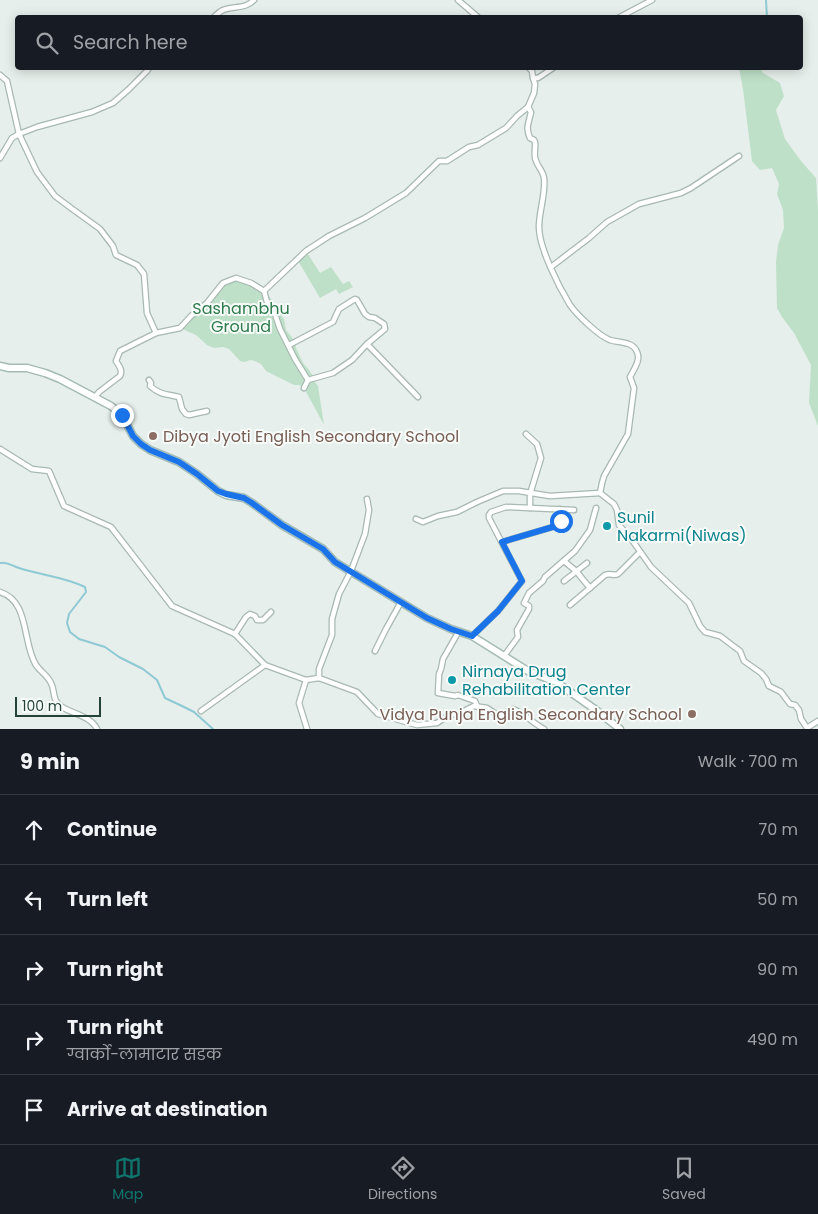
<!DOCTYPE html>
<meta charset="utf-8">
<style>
body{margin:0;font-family:Poppins,"Noto Sans Devanagari",sans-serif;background:#242831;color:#f1f3f6}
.scale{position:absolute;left:15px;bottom:12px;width:86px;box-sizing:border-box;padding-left:5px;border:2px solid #24423a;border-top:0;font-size:14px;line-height:18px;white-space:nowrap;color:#24423a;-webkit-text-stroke:4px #f7fbf9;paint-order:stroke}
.stop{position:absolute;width:15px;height:15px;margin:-11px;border:4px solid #1a73e8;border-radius:50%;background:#fff}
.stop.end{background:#1a73e8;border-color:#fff;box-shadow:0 1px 5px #0008}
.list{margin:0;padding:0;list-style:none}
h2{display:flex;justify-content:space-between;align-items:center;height:65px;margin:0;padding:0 20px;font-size:21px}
h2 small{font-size:16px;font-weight:400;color:#9ea1a6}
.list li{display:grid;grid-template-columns:32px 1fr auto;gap:15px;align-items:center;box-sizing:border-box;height:70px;padding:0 20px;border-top:1px solid #363941}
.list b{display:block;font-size:19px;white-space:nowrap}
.list p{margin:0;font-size:16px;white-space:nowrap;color:#9ea1a6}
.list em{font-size:16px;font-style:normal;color:#9ea1a6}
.icon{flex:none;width:28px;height:28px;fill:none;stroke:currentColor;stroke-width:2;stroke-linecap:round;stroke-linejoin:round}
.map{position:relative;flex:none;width:818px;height:729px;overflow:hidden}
.search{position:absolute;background:#171b24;box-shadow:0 2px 12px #0003;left:15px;right:15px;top:15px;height:55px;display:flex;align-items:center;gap:12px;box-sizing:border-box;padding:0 18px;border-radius:5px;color:#9ea1a6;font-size:19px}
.sheet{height:415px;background:#171b24}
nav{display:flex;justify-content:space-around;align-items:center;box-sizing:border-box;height:70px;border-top:1px solid #363941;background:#171b24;font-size:14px;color:#9ea1a6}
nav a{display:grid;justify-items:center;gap:2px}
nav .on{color:#0f766e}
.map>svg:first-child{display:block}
.green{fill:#bfe0c8}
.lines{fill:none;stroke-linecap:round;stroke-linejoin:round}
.stream{stroke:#8ec9d4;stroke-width:2}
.minor-casing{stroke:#a8b8b2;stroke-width:7}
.secondary-casing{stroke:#a4bbb3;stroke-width:9}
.minor{stroke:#fff;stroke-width:4.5}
.secondary{stroke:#fff;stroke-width:6}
.route{stroke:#1a73e8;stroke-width:6}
.education-dot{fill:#8d6e63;stroke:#f7fbf9;stroke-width:2}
.culture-dot{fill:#0f9aa8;stroke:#f7fbf9;stroke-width:2}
.labels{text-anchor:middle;stroke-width:4;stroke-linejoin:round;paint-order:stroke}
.park-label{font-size:16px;fill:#2d7a4b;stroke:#f7fbf9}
.education-label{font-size:16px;fill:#785e54;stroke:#f7fbf9;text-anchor:start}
.culture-label{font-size:16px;fill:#0d838f;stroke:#f7fbf9;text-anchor:start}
</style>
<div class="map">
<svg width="818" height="729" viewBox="0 0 818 729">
<rect width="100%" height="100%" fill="#e6efeb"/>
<g class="green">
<polygon points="739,68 760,68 763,73 780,83 784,96 776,110 785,139 801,161 816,178 818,210 818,426 809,403 811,365 794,333 782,317 777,308 776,262 778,245 784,228 783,210 777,194 779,184 772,168 760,170 752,161 743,89"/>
<polygon points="306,251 320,273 331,267 343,284 349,281 353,287 339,294 336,289 320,298 297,259"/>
<polygon points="236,278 262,289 280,309 281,315 284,319 286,330 295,341 296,348 303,363 309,370 313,376 315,382 318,386 324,425 304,388 299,385 294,385 266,371 261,364 255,361 250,360 245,362 240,361 229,349 223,347 214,348 207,345 196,335 180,328 207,303 223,283"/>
</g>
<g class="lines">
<g class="stream">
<polyline points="766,0 767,18"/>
<path d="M 0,563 C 7,561 12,566 19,568 C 40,575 65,577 85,587 L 86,592 L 69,614 L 67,623 L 70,632 L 79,639 L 105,647 L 119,657 L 143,669 L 157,680 L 165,698 L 182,706 L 194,712 L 213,729"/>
</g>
<g class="minor-casing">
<g id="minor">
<polyline points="458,0 479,18"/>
<path d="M 213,18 C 216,15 219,12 223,10 C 233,6 246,9 254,0"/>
<polyline points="618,18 652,0"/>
<polyline points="529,68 532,71 533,78"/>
<path d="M 0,75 L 7,81 L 19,134 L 37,172 L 55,196 L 71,208 L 100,229 L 113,246 L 116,255 L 137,265 L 144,274 L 147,313 L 156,333 L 120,351 L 116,361 C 119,366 123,370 120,376 L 99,392 L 95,397"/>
<path d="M 528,107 L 531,112 C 529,123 525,127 530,138 L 534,140 L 535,142 C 536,148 533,155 536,161 C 538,167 543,171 544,178 C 546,193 539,211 539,227 C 539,248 559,287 570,305 C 577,315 599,336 610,340 C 619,343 633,341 637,352 C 641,360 634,369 630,377 L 634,388 L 628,434 L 604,476 L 602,483 L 600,493 L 614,504 L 617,510 L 619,525 L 632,540 L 651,567 L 689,603 L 700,626 L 705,632 L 720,636 L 740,651 L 744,661 L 761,673 L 766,679 L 769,686 L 781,692 L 790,704 L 795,705 L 799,710 L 801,719 L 807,728 L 818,721"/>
<polyline points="0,158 12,138 19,134 37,127 92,112 113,103 128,90 147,71 149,68"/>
<polyline points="551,267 589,238 607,222 639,204 681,193 691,188 739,156"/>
<polyline points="264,291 267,302 274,311 280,329 295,359 308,380 304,388"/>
<polyline points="156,333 180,328 191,316 207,303 223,283 236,278 251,283 264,291 306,251 329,236 365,218 406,193 439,161 447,161 469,147 478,145 506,128 517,116 528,107 534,93 535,84 533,78 538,78 553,68"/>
<polyline points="367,344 418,397"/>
<polyline points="289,345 333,322 339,309 355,299 357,300 365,314 369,317 375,318 384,324 385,329 367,344 352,360 333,373 308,380"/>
<path d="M 149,380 L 151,383 L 150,386 C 160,395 167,394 179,397 L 182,409 L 186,414 L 189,415 L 207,411"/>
<polyline points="526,434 537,444 541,458 530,494 530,508"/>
<path d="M 0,449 L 32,469 L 49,471 L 64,506 L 111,527 L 172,606 L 235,634 L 265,665 L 306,680 L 319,678 L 357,692 L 378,714 L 417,725 L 437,723 L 449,715 L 460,713 L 474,706 L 487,708 L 499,716 L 504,716 L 508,711 L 513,709 C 525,714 533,723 544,729"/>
<polyline points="416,519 423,522 438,516 457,512 477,502 503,491 519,491 550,496 600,493"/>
<polyline points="502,542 556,526 561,521 560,509"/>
<polyline points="564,561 576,571 590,588"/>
<polyline points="564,581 587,563"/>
<path d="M 0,592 C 30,601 22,643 36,665 C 40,671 48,676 51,683 C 56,693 51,699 62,707 C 73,714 91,716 97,729"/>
<path d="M 570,605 L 605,575 C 610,573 614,576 618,574 L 640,552"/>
<polyline points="459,631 443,659 441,669 439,674 438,693 455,696 458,695 475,701 477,706"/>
<polyline points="235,634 246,617 250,614 255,616 257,620 263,620 271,612"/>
<polyline points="472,636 498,611 522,581 489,518 489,515 491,512 506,507 574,510"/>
<polyline points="375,651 386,629 401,602"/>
<polyline points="504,656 518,637 517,630 529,609 529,606 524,603 529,593 543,581 545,577 575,551 590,530 596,508"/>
<polyline points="319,678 319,669 332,635 332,619 339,594 351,571 365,534 369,510 367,499"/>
<polyline points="306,680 299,703 307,729"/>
<polyline points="201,711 265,665"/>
</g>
</g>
<g class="secondary-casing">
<polyline id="secondary" points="0,366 9,368 27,368 45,373 60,379 111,406 122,415 133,436 141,444 150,450 179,462 197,474 218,491 226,495 244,498 252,503 282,525 323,549 335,562 427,618 451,629 472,636 528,671 556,682 596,710 620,729"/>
</g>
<use href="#minor" class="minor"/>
<use href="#secondary" class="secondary"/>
</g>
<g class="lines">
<polyline class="route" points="122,415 133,436 141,444 150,450 179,462 197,474 218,491 226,494 244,498 252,503 282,525 323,549 335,562 427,618 451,629 472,636 498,611 522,581 502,542 556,526 561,521"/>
</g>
<g class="education-dot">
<circle cx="153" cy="436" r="5"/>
<circle cx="692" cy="714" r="5"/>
</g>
<g class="culture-dot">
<circle cx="607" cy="526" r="5"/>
<circle cx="452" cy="680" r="5"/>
</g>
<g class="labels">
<g class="park-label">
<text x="241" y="314">Sashambhu<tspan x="241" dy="18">Ground</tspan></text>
</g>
<g class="education-label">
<text x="163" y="442">Dibya Jyoti English Secondary School</text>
<text x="682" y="720" text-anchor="end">Vidya Punja English Secondary School</text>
</g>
<g class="culture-label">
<text x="617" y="523">Sunil<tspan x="617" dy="18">Nakarmi(Niwas)</tspan></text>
<text x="462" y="677">Nirnaya Drug<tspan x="462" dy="18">Rehabilitation Center</tspan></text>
</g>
</g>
</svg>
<div class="scale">100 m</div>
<div class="stop" style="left:561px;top:521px"></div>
<div class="stop end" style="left:122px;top:415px"></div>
<div class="search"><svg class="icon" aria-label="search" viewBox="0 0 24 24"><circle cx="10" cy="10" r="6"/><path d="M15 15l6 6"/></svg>Search here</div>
</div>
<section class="sheet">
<h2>9 min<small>Walk · 700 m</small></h2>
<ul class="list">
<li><svg class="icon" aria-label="ahead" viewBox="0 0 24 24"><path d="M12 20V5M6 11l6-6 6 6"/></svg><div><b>Continue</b></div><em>70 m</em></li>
<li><svg class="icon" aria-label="left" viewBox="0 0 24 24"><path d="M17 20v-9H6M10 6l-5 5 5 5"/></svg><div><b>Turn left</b></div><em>50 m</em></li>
<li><svg class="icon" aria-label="right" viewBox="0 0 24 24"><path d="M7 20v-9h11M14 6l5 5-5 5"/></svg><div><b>Turn right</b></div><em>90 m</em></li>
<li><svg class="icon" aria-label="right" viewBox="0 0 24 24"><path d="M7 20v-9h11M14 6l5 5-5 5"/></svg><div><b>Turn right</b><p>ग्वार्को-लामाटार सडक</p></div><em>490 m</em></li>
<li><svg class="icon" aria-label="arrive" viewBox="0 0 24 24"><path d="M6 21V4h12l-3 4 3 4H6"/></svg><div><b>Arrive at destination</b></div></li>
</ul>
</section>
<nav>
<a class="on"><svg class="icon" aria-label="map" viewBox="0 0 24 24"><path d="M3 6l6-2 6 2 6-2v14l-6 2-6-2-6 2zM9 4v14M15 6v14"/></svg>Map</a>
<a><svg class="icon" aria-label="directions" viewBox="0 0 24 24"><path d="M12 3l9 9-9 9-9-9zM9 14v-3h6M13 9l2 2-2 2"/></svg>Directions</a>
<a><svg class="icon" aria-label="saved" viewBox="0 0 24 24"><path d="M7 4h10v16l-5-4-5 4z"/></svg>Saved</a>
</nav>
